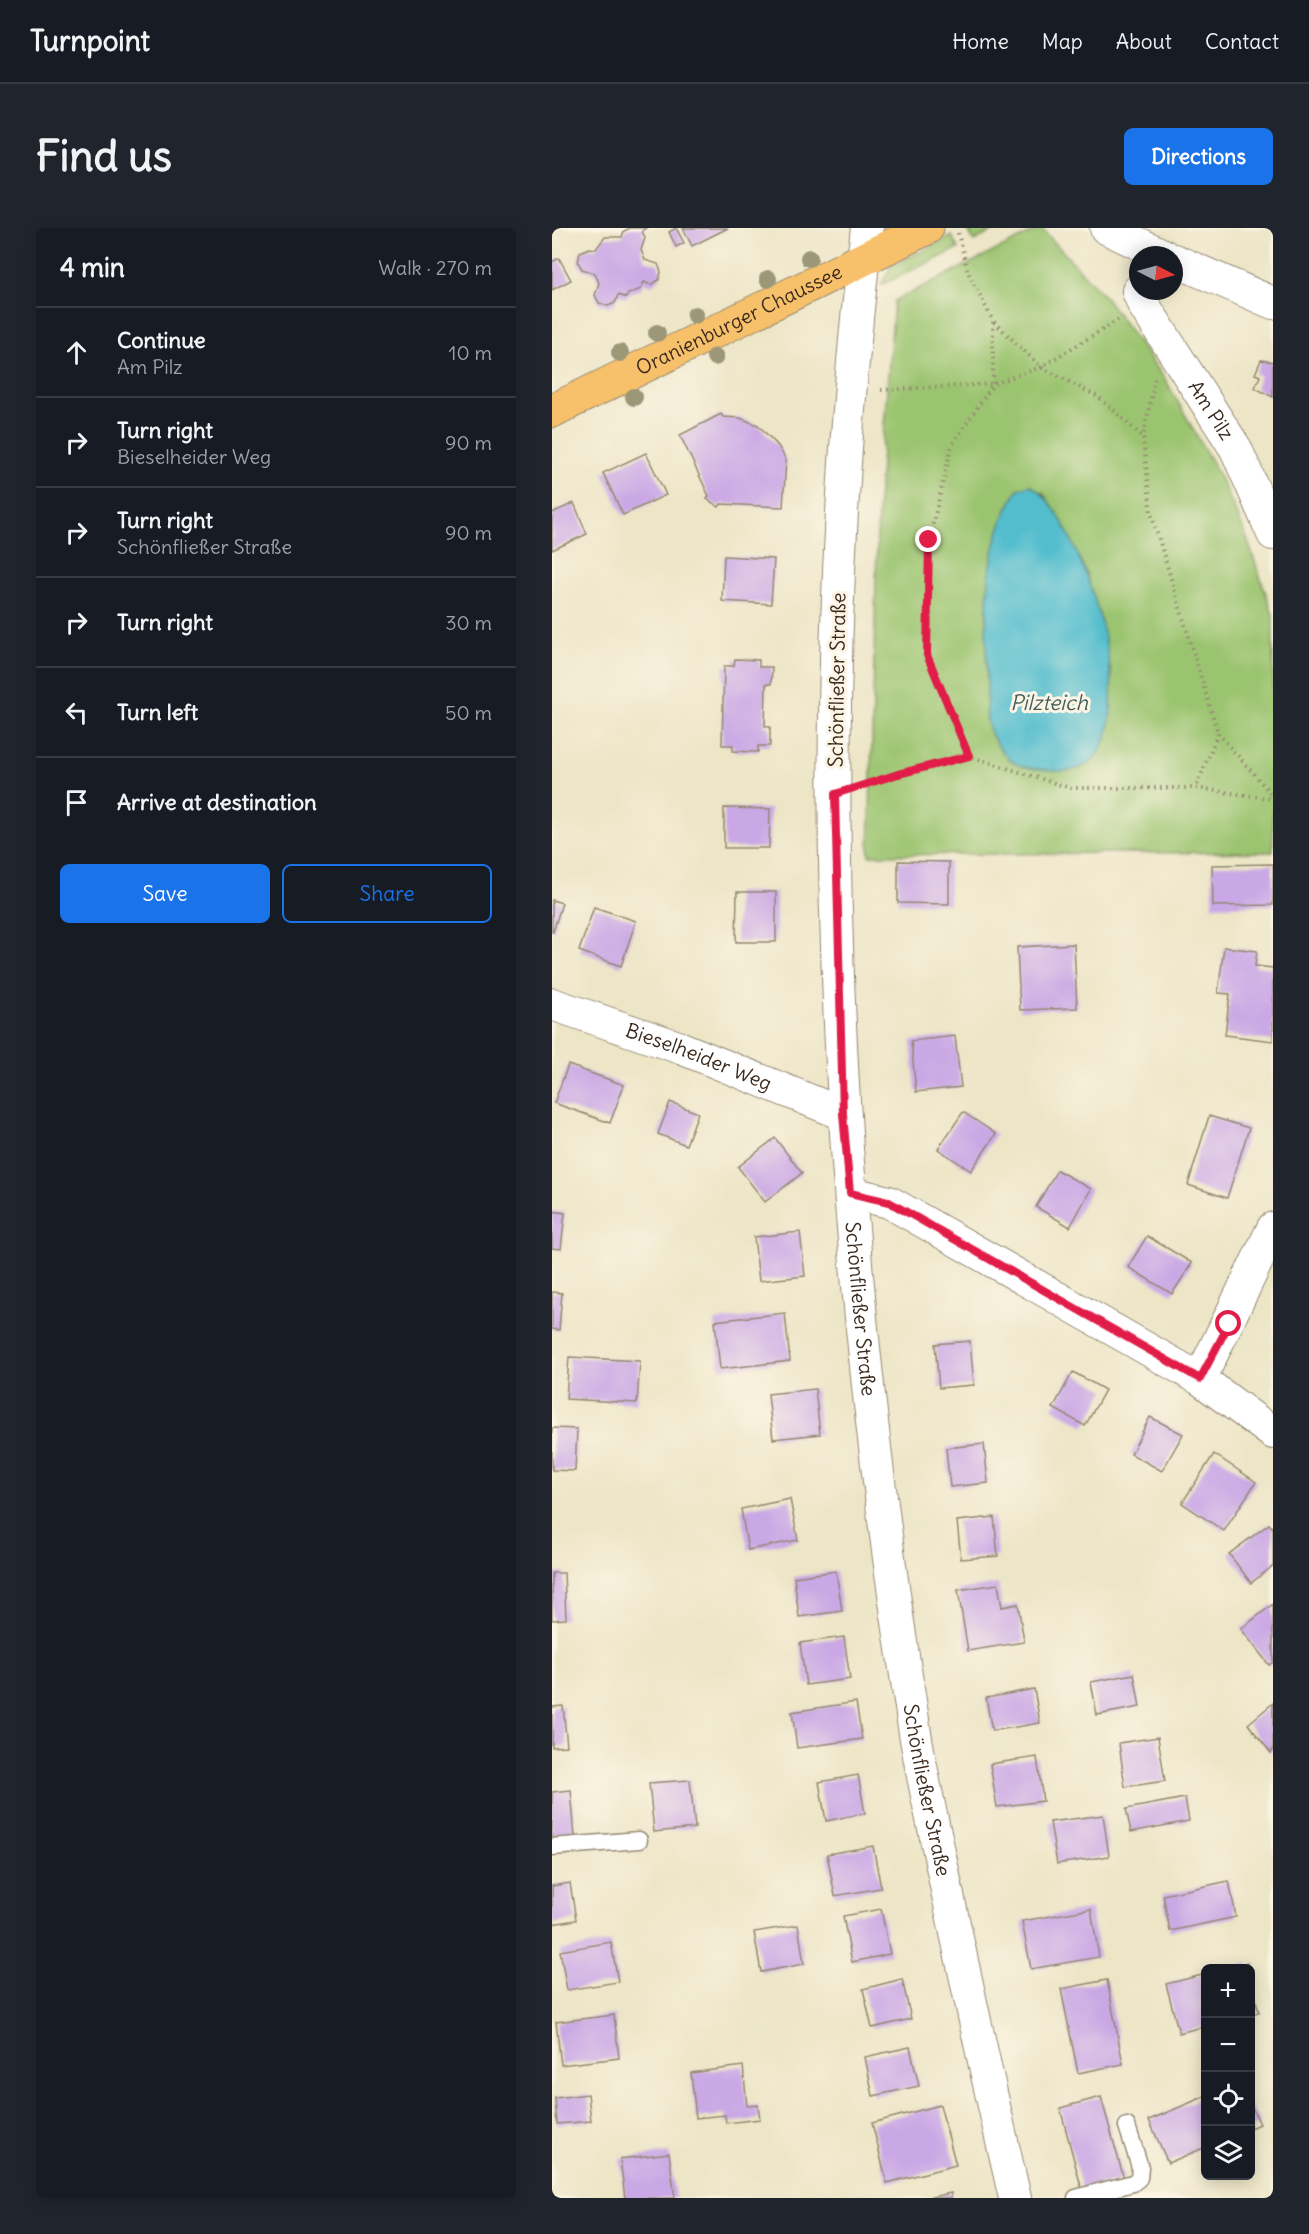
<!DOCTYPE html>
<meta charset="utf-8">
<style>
body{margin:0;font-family:Delius,sans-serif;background:#20242c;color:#f1f3f6}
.controls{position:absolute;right:18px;bottom:18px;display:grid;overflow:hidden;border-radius:9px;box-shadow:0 3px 15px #0003}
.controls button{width:54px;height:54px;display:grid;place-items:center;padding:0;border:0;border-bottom:2px solid #363941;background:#171b24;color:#f1f3f6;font:30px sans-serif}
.compass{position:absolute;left:577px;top:18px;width:54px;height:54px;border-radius:50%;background:#171b24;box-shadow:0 3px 15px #0003;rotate:96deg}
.stop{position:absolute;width:18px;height:18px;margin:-14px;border:4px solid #e11d48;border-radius:50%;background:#fff}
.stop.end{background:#e11d48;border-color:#fff;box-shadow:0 2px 6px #0008}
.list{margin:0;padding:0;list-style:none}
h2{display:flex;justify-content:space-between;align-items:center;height:78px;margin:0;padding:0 24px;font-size:26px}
h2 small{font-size:20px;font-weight:400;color:#9ea1a6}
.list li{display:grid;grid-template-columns:39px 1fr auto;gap:18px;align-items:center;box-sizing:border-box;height:90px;padding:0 24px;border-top:2px solid #363941}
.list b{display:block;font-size:22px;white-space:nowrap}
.list p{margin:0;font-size:20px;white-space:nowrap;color:#9ea1a6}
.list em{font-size:20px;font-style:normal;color:#9ea1a6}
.actions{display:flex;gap:12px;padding:18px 24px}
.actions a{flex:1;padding:14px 0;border:2px solid #1a73e8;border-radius:9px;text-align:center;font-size:21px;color:#1a73e8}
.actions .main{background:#1a73e8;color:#fff}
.icon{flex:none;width:33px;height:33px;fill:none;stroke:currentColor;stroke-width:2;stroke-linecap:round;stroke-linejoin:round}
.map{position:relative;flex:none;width:721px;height:1970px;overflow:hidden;border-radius:9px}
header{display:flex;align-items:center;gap:36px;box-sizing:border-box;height:84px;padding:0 30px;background:#171b24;border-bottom:2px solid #363941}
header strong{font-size:28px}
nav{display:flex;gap:33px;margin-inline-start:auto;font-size:21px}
.intro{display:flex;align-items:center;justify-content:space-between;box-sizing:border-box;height:144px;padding:0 36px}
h1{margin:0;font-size:42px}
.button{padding:15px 27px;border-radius:9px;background:#1a73e8;color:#fff;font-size:21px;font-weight:700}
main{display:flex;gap:36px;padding:0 36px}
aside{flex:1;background:#171b24;border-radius:9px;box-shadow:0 3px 15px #0003}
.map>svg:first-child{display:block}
.green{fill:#9bc470;stroke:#6b7747;stroke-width:1.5;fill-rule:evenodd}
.water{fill:#52bdce;stroke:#467476;stroke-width:1.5}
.building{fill:#caa8e5}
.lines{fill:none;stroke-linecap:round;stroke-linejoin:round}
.service-casing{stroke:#948872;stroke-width:19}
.minor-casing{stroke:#948872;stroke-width:34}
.primary-casing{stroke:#948872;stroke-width:35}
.path{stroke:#948872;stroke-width:4;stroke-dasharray:1.5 4.5;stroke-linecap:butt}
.service{stroke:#fff;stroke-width:16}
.minor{stroke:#fff;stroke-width:32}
.primary{stroke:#f7c06b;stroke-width:33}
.tree{fill:#9b9777}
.route{stroke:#e11d48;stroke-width:8}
.labels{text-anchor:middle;stroke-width:6;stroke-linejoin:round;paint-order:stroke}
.street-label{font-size:20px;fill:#3b2a1e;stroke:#fcf5e5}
.water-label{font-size:21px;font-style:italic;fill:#435d5c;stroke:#fcf5e5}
</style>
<header>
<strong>Turnpoint</strong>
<nav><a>Home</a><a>Map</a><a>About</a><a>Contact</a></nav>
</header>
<div class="intro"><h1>Find us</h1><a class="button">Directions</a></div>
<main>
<aside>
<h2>4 min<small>Walk · 270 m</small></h2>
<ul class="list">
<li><svg class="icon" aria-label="ahead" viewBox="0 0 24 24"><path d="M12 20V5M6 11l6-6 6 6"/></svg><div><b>Continue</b><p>Am Pilz</p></div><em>10 m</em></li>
<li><svg class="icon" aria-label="right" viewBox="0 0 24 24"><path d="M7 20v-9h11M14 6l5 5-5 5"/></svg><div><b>Turn right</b><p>Bieselheider Weg</p></div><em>90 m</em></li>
<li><svg class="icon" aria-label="right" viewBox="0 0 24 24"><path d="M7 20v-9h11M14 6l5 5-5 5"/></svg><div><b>Turn right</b><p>Schönfließer Straße</p></div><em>90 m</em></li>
<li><svg class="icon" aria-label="right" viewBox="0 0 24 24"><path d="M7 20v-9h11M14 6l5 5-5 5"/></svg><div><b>Turn right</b></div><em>30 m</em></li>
<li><svg class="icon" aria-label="left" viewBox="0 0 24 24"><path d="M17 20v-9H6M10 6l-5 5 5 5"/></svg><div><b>Turn left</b></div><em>50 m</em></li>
<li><svg class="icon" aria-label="arrive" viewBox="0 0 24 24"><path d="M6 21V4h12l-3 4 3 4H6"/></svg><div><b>Arrive at destination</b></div></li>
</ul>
<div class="actions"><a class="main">Save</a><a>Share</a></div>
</aside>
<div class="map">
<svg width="721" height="1970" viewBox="0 0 721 1970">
<rect width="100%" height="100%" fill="#fcf5e5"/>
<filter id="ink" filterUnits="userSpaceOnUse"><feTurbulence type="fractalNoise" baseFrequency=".0167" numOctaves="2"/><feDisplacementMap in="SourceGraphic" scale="12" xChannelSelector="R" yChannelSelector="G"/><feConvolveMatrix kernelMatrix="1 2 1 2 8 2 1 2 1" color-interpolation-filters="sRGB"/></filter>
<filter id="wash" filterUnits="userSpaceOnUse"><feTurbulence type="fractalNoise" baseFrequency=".008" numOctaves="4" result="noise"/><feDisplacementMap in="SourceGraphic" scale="24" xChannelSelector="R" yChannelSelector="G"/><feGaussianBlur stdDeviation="1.35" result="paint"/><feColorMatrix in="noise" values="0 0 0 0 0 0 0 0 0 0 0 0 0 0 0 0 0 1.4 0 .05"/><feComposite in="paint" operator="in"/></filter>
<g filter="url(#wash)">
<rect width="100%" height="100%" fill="#ece5c6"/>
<g class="green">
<polygon points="415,0 447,0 422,13"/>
<path d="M 489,0 L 554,70 L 613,151 L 668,249 L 693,305 L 721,386 L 721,624 L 317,627 L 326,274 L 342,73 ZM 490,263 L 508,291 L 534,345 L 559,442 L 559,479 L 555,512 Z"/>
<polygon points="400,8 406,21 329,57 339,38"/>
</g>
<path class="water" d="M 478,257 C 509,274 532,340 543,373 C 558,417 584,549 505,543 C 489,541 469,542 457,531 C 447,521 440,510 436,497 C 433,486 435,472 435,460 C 434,414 432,361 443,316 C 448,296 456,278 466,261 Z"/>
<g id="blocks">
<g class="building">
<polygon points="78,0 95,0 90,3 93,10 89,22 93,32 106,36 109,44 107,52 99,57 92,54 89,61 76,66 74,70 66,67 63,75 56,78 47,75 43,67 47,55 43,45 30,41 26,34 28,24 37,20 44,21 53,9 70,9 72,3"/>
<polygon points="124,0 132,15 124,19 117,4"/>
<polygon points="131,0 176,0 140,18"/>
<polygon points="7,30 19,52 0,62 0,34"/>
<polygon points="709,132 721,134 721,169 703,160 708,148 703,146"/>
<polygon points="169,186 171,189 188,190 206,197 226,218 234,232 231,279 169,276 167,279 155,271 157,268 128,207"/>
<polygon points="94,225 114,267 71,287 51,245"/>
<polygon points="22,275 35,306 0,322 0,285"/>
<polygon points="172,328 222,331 219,376 170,373"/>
<polygon points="183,431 207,432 207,439 220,439 219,456 214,456 213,498 218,499 218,518 206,518 206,524 181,523 181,517 170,517 172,438 182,438"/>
<polygon points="172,580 218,581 217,620 172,620"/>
<polygon points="346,633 397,634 397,676 346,675"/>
<polygon points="721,636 721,677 661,678 660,637"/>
<polygon points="185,664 224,664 224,714 184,714"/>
<polygon points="0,672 10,675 1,704 0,704"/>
<polygon points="42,679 84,693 69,738 27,723"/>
<polygon points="522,716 525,780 468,782 465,719"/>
<polygon points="672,719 705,723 703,738 721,740 721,813 673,807 678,766 666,765"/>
<polygon points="403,808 409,859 364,864 359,813"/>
<polygon points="16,837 72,857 58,895 2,875"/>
<polygon points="118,874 146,885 134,917 106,906"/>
<polygon points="411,884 444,906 419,943 386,921"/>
<polygon points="657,888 697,900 675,970 636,957"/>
<polygon points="223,910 250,945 213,974 186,939"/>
<polygon points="505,942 539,961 518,999 484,979"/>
<polygon points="0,983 13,985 9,1021 0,1020"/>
<polygon points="248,1004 253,1048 207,1053 202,1009"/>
<polygon points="595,1008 640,1035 620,1066 576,1039"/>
<polygon points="0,1064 10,1065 7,1102 0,1101"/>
<polygon points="233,1085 238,1133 168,1141 163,1093"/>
<polygon points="418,1113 422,1157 387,1160 383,1116"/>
<polygon points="17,1129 88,1133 85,1175 14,1171"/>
<polygon points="521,1144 553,1162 533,1198 501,1180"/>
<polygon points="263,1161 268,1206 221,1211 216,1166"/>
<polygon points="598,1189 631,1206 610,1243 579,1226"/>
<polygon points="0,1200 25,1201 23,1243 0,1242"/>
<polygon points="432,1216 436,1255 398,1259 394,1220"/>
<polygon points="662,1226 704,1254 672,1303 630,1275"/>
<polygon points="238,1271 246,1312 196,1322 189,1281"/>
<polygon points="442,1289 446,1328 409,1331 405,1293"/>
<polygon points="717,1296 721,1300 721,1338 699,1355 677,1326"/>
<polygon points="284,1343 290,1383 247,1389 242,1349"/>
<polygon points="0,1345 12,1345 14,1391 0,1392"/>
<polygon points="446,1356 450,1379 466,1376 472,1414 416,1423 406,1362"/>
<polygon points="721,1376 721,1434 717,1437 689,1401"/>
<polygon points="292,1409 298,1451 254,1457 248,1415"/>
<polygon points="582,1446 588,1479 545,1487 539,1454"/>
<polygon points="482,1461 488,1495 440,1503 434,1470"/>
<polygon points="304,1474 310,1511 245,1520 240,1484"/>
<polygon points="721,1475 721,1523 719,1525 696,1496"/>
<polygon points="11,1478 15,1518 0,1519 0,1479"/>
<polygon points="606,1509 613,1553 573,1559 567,1515"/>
<polygon points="485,1529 491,1573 445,1579 438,1536"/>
<polygon points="306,1547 313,1585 274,1593 267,1554"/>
<polygon points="138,1552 143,1600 102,1604 97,1555"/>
<polygon points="19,1562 23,1609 0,1611 0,1564"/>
<polygon points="633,1570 637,1593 579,1604 574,1581"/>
<polygon points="551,1587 557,1628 505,1636 498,1594"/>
<polygon points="321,1618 329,1660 283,1668 275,1626"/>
<polygon points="677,1653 684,1689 618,1703 611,1667"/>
<polygon points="18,1655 24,1692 0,1696 0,1658"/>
<polygon points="329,1681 338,1726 300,1734 291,1688"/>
<polygon points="539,1681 547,1729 479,1741 470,1693"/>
<polygon points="246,1697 252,1736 209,1744 202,1704"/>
<polygon points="59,1714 66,1754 15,1762 8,1723"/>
<polygon points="695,1735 697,1740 677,1740"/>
<polygon points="654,1746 654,1798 627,1805 614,1756"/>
<polygon points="350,1751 359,1791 320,1800 311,1761"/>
<polygon points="698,1751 707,1784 698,1786"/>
<polygon points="555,1752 571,1836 526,1845 509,1761"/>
<polygon points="62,1787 67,1830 9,1837 4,1794"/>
<polygon points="358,1819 367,1858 321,1868 313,1829"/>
<polygon points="191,1838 195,1878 206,1877 208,1891 174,1895 173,1887 144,1890 139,1845"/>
<polygon points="36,1866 39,1893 5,1896 3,1870"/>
<polygon points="654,1868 654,1919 616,1935 597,1892"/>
<polygon points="549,1869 572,1951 530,1962 508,1880"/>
<polygon points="698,1875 708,1896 698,1900"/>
<polygon points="388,1877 404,1937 335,1955 320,1895"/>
<polygon points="117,1925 123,1970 73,1970 68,1931"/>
<polygon points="399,1965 399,1970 379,1970 379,1969"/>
</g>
</g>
</g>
<g filter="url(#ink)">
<use href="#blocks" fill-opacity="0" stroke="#948872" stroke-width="1.5"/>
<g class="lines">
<g class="service-casing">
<g id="service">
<polyline points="0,1619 87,1612"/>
<polyline points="524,1970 581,1955 587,1950 588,1939 575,1898"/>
</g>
</g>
<g class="minor-casing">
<g id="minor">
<path id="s1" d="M 315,0 C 255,495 282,1000 361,1492 C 367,1534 377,1577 386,1619 C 410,1736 436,1853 463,1970"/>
<polyline points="554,0 611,27"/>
<polyline points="622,32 721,75"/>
<path id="s2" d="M 586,63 L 591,76 L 684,221 L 721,306"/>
<path id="s3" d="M 0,776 L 129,820 L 291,886"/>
<polyline points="299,965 337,974 648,1151 721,1205"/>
<polyline points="648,1151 721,1000"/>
</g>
</g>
<g class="primary-casing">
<g id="primary">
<path id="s4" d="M 0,183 L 375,0"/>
</g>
</g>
<g class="path">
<polyline points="406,5 416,44 441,93 441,156 400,217 377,312 375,427 417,528"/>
<polyline points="442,94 489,139 548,170 591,209"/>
<polyline points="603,151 591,209 599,285 666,505 644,560"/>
<polyline points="329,162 441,156 489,139 566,92"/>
<polyline points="666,505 721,568"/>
<polyline points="311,557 417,528 518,560 644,560 721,571"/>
</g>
<use href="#service" class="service"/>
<use href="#minor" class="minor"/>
<use href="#primary" class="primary"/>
</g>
<g class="tree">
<circle cx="257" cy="30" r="9"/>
<circle cx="216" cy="51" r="9"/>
<circle cx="143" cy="87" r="9"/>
<circle cx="105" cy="105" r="9"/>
<circle cx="68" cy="125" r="9"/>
<circle cx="163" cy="129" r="9"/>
<circle cx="82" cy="169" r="9"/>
</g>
</g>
<g class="lines" filter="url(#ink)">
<polyline class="route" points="377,312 375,427 417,528 346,546 283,566 291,886 298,965 337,974 648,1151 677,1096"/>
</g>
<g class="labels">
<g class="street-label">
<text dy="7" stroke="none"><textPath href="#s4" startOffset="208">Oranienburger Chaussee</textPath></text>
<text dy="7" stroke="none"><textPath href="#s2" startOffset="140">Am Pilz</textPath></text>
<text transform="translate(285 452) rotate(-89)" y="7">Schönfließer Straße</text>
<text dy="7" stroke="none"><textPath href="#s3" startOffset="156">Bieselheider Weg</textPath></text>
<text dy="7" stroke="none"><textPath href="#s1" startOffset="1083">Schönfließer Straße</textPath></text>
<text dy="7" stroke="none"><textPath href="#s1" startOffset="1569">Schönfließer Straße</textPath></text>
</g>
<g class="water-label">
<text x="497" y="482">Pilzteich</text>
</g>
</g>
</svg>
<div class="controls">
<button>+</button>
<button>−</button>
<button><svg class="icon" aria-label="locate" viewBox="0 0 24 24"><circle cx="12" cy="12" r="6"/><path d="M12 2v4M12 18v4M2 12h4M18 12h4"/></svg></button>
<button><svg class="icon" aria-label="layers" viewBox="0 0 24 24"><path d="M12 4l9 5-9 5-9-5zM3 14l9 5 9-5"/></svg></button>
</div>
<svg class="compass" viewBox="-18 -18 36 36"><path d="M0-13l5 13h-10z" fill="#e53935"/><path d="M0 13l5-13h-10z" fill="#9ea1a6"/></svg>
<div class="stop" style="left:677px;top:1096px"></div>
<div class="stop end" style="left:377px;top:312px"></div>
</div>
</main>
